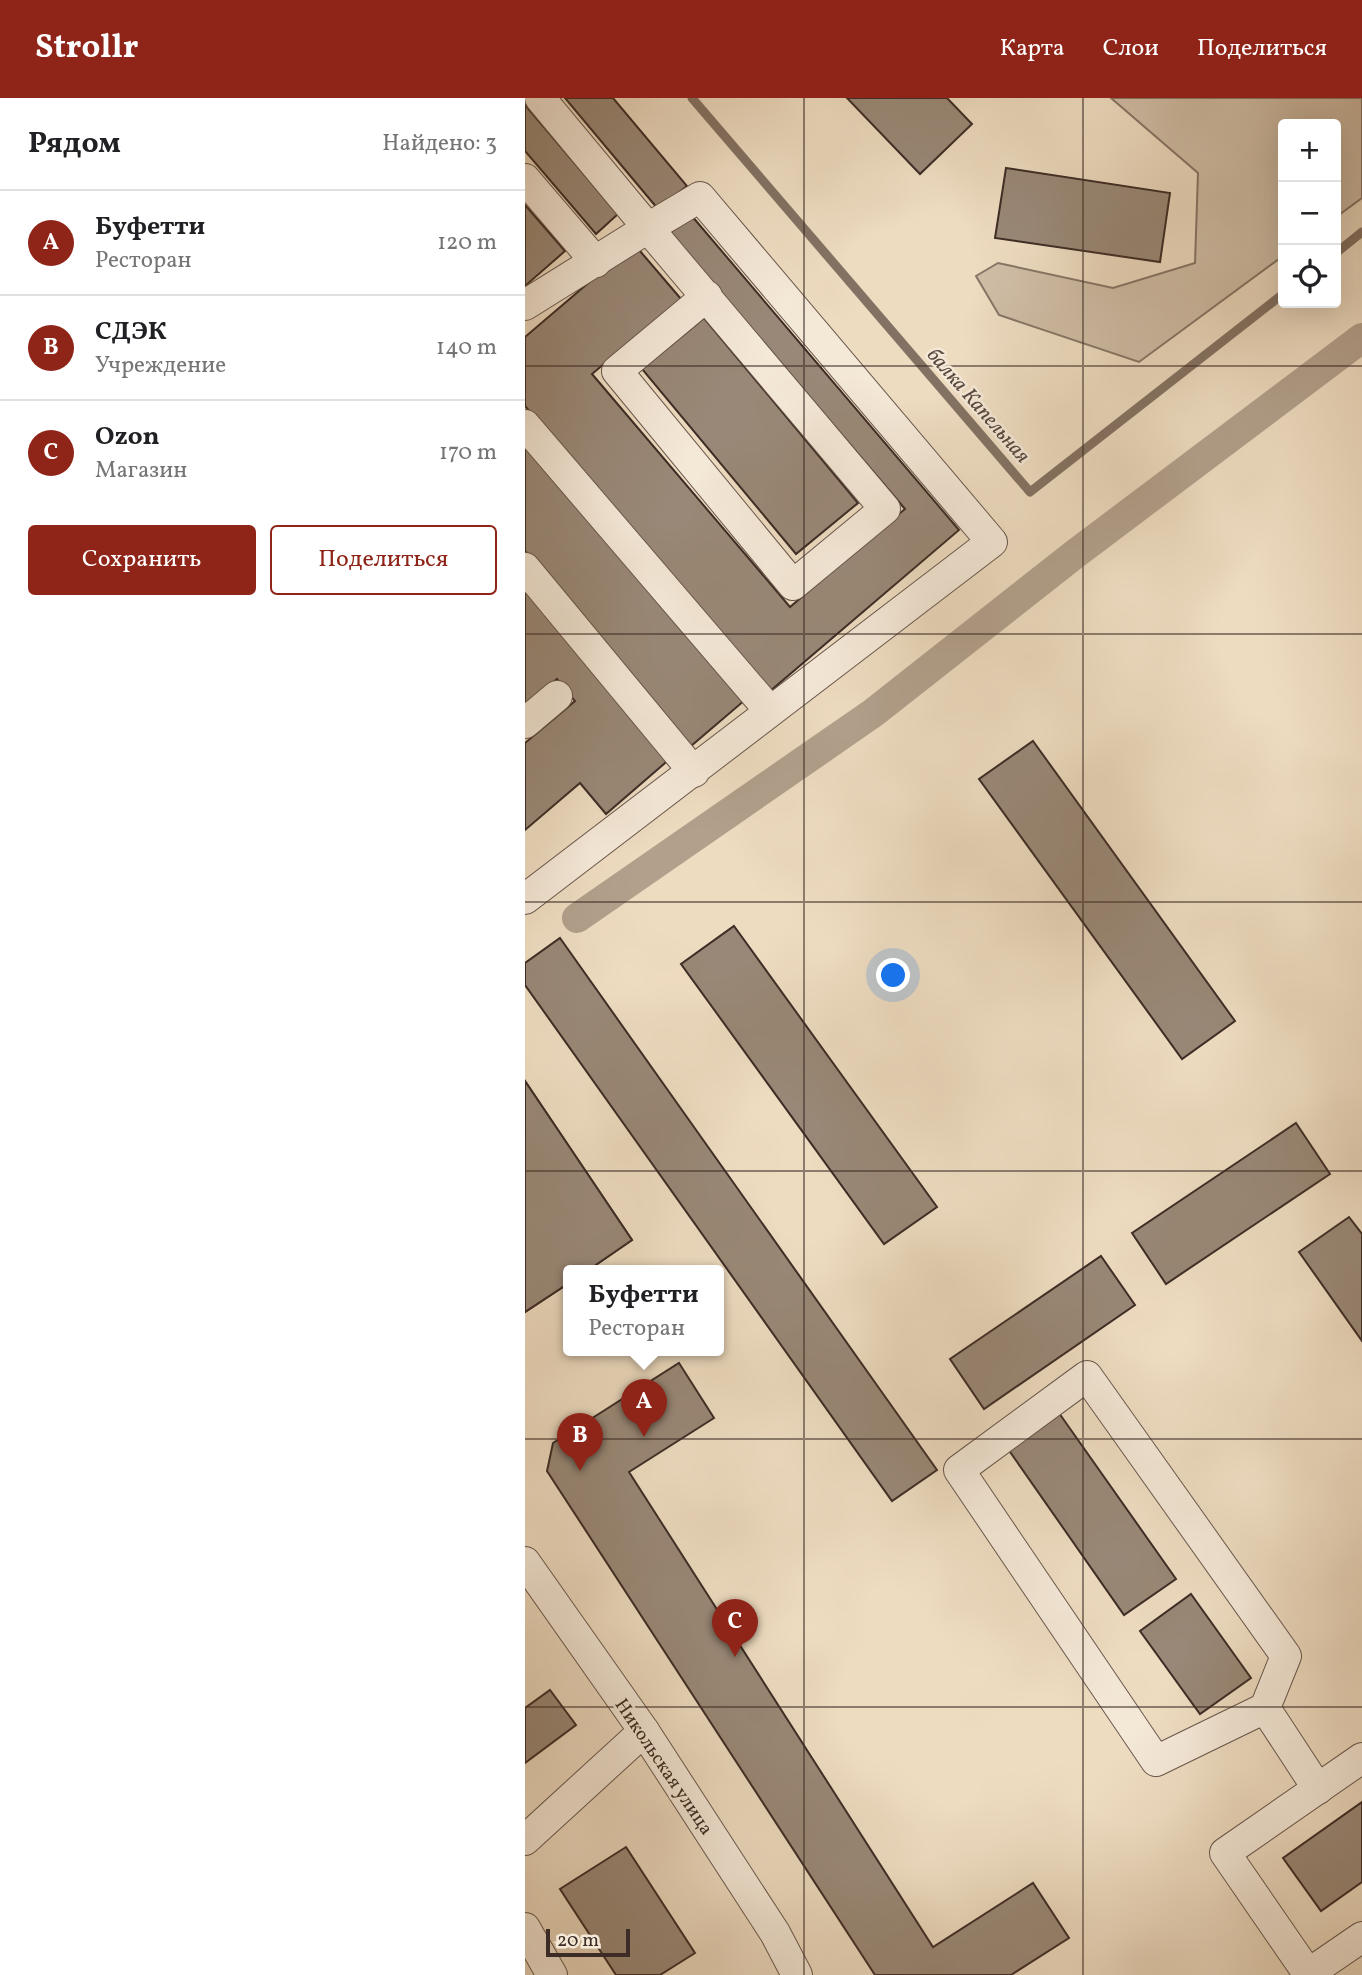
<!DOCTYPE html>
<html lang="ru">
<meta charset="utf-8">
<style>
body{margin:0;font-family:Vollkorn,serif;background:#f2f2f2;color:#202124}
.controls{position:absolute;right:21px;top:21px;display:grid;overflow:hidden;border-radius:7px;box-shadow:0 7px 28px #0002}
.controls button{width:63px;height:63px;display:grid;place-items:center;padding:0;border:0;border-bottom:2px solid #e0e0e0;background:#fff;color:#202124;font:35px sans-serif}
.scale{position:absolute;left:21px;bottom:18px;width:84px;box-sizing:border-box;padding-left:7px;border:4px solid #3d2c26;border-top:0;font-size:19px;line-height:24px;white-space:nowrap;color:#3d2c26;-webkit-text-stroke:5px #f4e8d7;paint-order:stroke}
.you{position:absolute;left:369px;top:878px;width:24px;height:24px;margin:-18px;border:5px solid #fff;border-radius:50%;background:#1a73e8;box-shadow:0 0 0 10px #1a73e833}
.badge{display:grid;place-items:center;width:46px;height:46px;border-radius:50%;background:#8f2418;color:#fff;font-size:23px;font-weight:700}
.pin{position:absolute;translate:-50% -58px;filter:drop-shadow(0 2px 4px #0008)}
.pin::after{content:'';position:absolute;top:37px;width:24px;height:21px;background:inherit;clip-path:polygon(0 0,100% 0,50% 100%)}
.popup{position:absolute;left:38px;top:1167px;width:161px;height:91px;box-sizing:border-box;display:grid;place-content:center;border-radius:7px;background:#fff;filter:drop-shadow(0 2px 5px #0005);font-size:23px;white-space:nowrap;color:#757577}
.popup b{font-size:26px;color:#202124}
.popup::after{content:'';position:absolute;left:50%;top:100%;margin-left:-14px;border:14px solid transparent;border-top-color:#fff}
.list{margin:0;padding:0;list-style:none}
h2{display:flex;justify-content:space-between;align-items:center;height:91px;margin:0;padding:0 28px;font-size:30px}
h2 small{font-size:23px;font-weight:400;color:#757577}
.list li{display:grid;grid-template-columns:46px 1fr auto;gap:21px;align-items:center;box-sizing:border-box;height:105px;padding:0 28px;border-top:2px solid #e0e0e0}
.list b{display:block;font-size:26px;white-space:nowrap}
.list p{margin:0;font-size:23px;white-space:nowrap;color:#757577}
.list em{font-size:23px;font-style:normal;color:#757577}
.actions{display:flex;gap:14px;padding:21px 28px}
.actions a{flex:1;padding:16px 0;border:2px solid #8f2418;border-radius:7px;text-align:center;font-size:24px;color:#8f2418}
.actions .main{background:#8f2418;color:#fff}
.icon{flex:none;width:38px;height:38px;fill:none;stroke:currentColor;stroke-width:2;stroke-linecap:round;stroke-linejoin:round}
.map{position:relative;flex:none;width:837px;height:1877px;overflow:hidden}
header{display:flex;align-items:center;gap:42px;box-sizing:border-box;height:98px;padding:0 35px;background:#8f2418;color:#fff}
header strong{font-size:33px}
nav{display:flex;gap:38px;margin-inline-start:auto;font-size:24px}
main{display:flex}
aside{flex:1;background:#fff}
.map>svg:first-child{display:block}
.green{fill:#d0bea7;stroke:#867566;stroke-width:2}
.lines{fill:none;stroke-linecap:round;stroke-linejoin:round}
.stream{stroke:#837263;stroke-width:9}
.canal{stroke:#b2a08c;stroke-width:30}
.building{fill:#987;stroke:#3d2c26;stroke-width:2}
.minor-casing{stroke:#69584d;stroke-width:32}
.minor{stroke:#f4e8d7;stroke-width:30}
.grid{fill:none;stroke:#3d2c26;stroke-width:2;stroke-opacity:0.55}
.labels{text-anchor:middle;stroke-width:5;stroke-linejoin:round;paint-order:stroke}
.street-label{font-size:19px;fill:#3d2c26;stroke:#f4e8d7}
.water-label{font-size:21px;font-style:italic;fill:#5a4940;stroke:#f4e8d7}
</style>
<header>
<strong>Strollr</strong>
<nav><a>Карта</a><a>Слои</a><a>Поделиться</a></nav>
</header>
<main>
<aside>
<h2>Рядом<small>Найдено: 3</small></h2>
<ul class="list">
<li><span class="badge">A</span><div><b>Буфетти</b><p>Ресторан</p></div><em>120 m</em></li>
<li><span class="badge">B</span><div><b>СДЭК</b><p>Учреждение</p></div><em>140 m</em></li>
<li><span class="badge">C</span><div><b>Ozon</b><p>Магазин</p></div><em>170 m</em></li>
</ul>
<div class="actions"><a class="main">Сохранить</a><a>Поделиться</a></div>
</aside>
<div class="map">
<svg width="837" height="1877" viewBox="0 0 837 1877">
<rect width="100%" height="100%" fill="#eedcc1"/>
<filter id="stains"><feTurbulence type="fractalNoise" baseFrequency=".00286" numOctaves="4"/><feColorMatrix values="0 0 0 0 .2 0 0 0 0 .09 0 0 0 0 .02 0 0 0 .5 -.17"/></filter>
<radialGradient id="worn" r=".72"><stop offset=".6" stop-color="#630" stop-opacity="0"/><stop offset="1" stop-color="#630" stop-opacity=".3"/></radialGradient>
<polygon class="green" points="586,0 837,0 837,100 811,119 811,26 758,26 758,158 614,264 474,217 451,178 473,165 588,190 670,165 673,75"/>
<g class="lines">
<g class="stream">
<polyline points="167,0 505,394 758,196"/>
<polyline points="811,155 837,134"/>
</g>
<polyline class="canal" points="52,820 348,615 550,456 837,240"/>
</g>
<g class="building">
<polygon points="40,0 88,0 162,88 133,111"/>
<polygon points="322,0 422,0 447,26 395,76"/>
<polygon points="0,7 93,116 71,136 0,53"/>
<polygon points="481,70 645,95 635,164 470,140"/>
<polygon points="0,107 40,153 0,188"/>
<polygon points="166,117 434,432 244,594 0,308 0,239 109,146 156,201 67,276 265,509 380,411 145,135"/>
<polygon points="179,220 333,405 271,456 117,271"/>
<polygon points="0,344 220,602 166,648 0,453"/>
<polygon points="0,487 147,659 81,716 55,685 0,732 0,645 50,603 32,581 0,608"/>
<polygon points="508,643 710,923 657,961 454,681"/>
<polygon points="209,828 412,1109 359,1146 156,866"/>
<polygon points="35,840 412,1372 367,1403 0,887 0,865"/>
<polygon points="0,983 107,1142 62,1173 44,1173 44,1185 0,1214"/>
<polygon points="0,983 107,1142 62,1173 44,1173 44,1185 0,1214"/>
<polygon points="771,1025 805,1076 641,1186 607,1135"/>
<polygon points="824,1119 837,1136 837,1243 774,1154"/>
<polygon points="576,1158 610,1207 459,1311 425,1261"/>
<polygon points="154,1265 189,1320 104,1374 408,1849 508,1785 544,1840 486,1877 350,1877 22,1373 28,1345"/>
<polygon points="534,1315 651,1481 599,1517 483,1351"/>
<polygon points="666,1496 726,1580 675,1616 615,1533"/>
<polygon points="25,1592 51,1627 0,1665 0,1610"/>
<polygon points="837,1704 837,1784 796,1813 758,1760"/>
<polygon points="101,1749 170,1855 135,1877 91,1877 35,1791"/>
</g>
<g class="lines">
<g class="minor-casing">
<g id="minor">
<polyline points="0,81 71,164"/>
<polyline points="0,207 123,130 360,411 268,487 92,273 182,198"/>
<polyline points="0,327 245,613"/>
<polyline points="0,470 169,674"/>
<polyline points="0,625 32,598"/>
<polyline points="0,801 467,444 175,99 123,130 15,0"/>
<polyline points="0,1464 119,1633 250,1835 272,1877"/>
<polyline points="740,1610 761,1558 562,1278 434,1372 631,1663 740,1610 793,1691"/>
<polyline points="0,1742 119,1633"/>
<polyline points="0,1830 27,1877"/>
<polyline points="783,1876 837,1839"/>
<polyline points="784,1877 700,1755 837,1660"/>
</g>
</g>
<use href="#minor" class="minor"/>
</g>
<path class="grid" d="M 279,0 L 279,1877M 558,0 L 558,1877M 0,268 L 837,268M 0,536 L 837,536M 0,804 L 837,804M 0,1073 L 837,1073M 0,1341 L 837,1341M 0,1609 L 837,1609"/>
<g class="labels">
<g class="street-label">
<text transform="translate(140 1668) rotate(56)" y="7">Никольская улица</text>
</g>
<g class="water-label">
<text transform="translate(454 307) rotate(49)" y="7">балка Капельная</text>
</g>
</g>
<rect width="100%" height="100%" filter="url(#stains)"/>
<rect width="100%" height="100%" fill="url(#worn)"/>
</svg>
<div class="controls">
<button>+</button>
<button>−</button>
<button><svg class="icon" aria-label="locate" viewBox="0 0 24 24"><circle cx="12" cy="12" r="6"/><path d="M12 2v4M12 18v4M2 12h4M18 12h4"/></svg></button>
</div>
<div class="scale">20 m</div>
<div class="you"></div>
<div class="pin badge" style="left:119px;top:1339px">A</div>
<div class="popup"><b>Буфетти</b>Ресторан</div>
<div class="pin badge" style="left:55px;top:1373px">B</div>
<div class="pin badge" style="left:210px;top:1559px">C</div>
</div>
</main>
